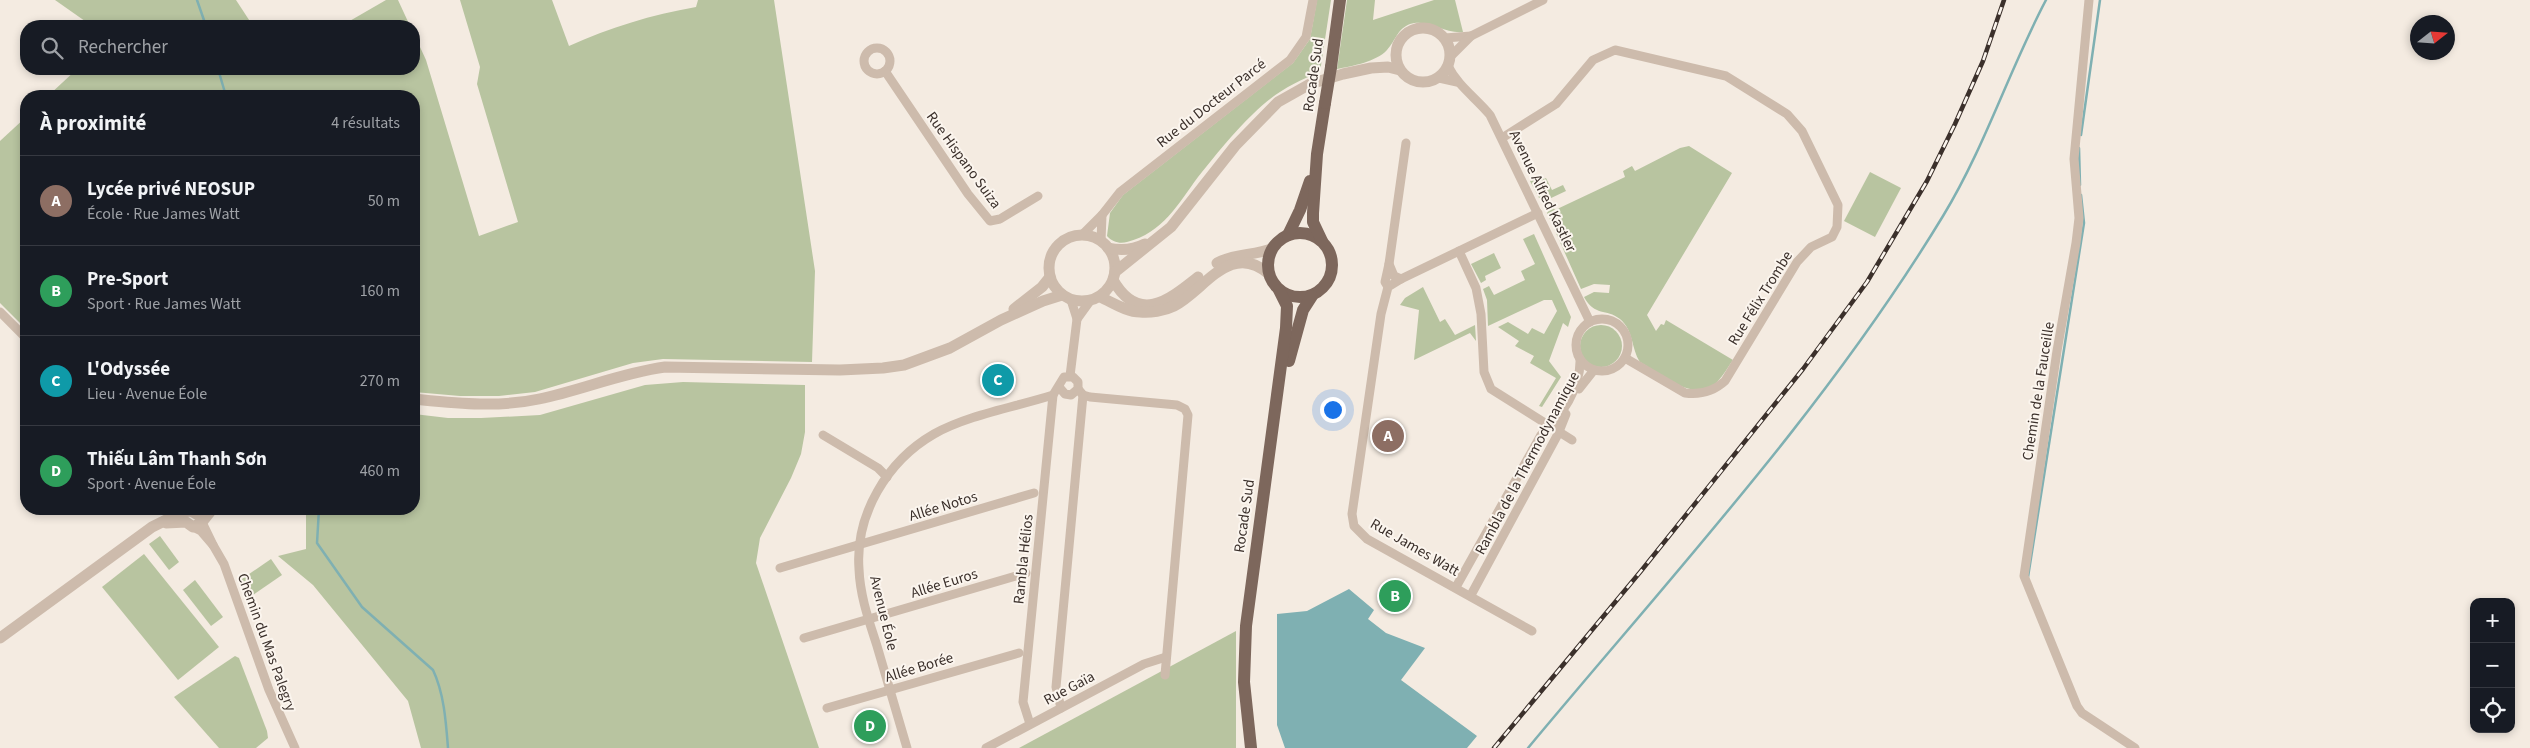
<!DOCTYPE html>
<html lang="fr">
<meta charset="utf-8">
<style>
body{margin:0;font-family:"Source Sans 3",sans-serif;background:#20242c;color:#f1f3f6}
.controls{position:absolute;right:15px;bottom:15px;display:grid;overflow:hidden;border-radius:10px;box-shadow:0 2px 8px #0003}
.controls button{width:45px;height:45px;display:grid;place-items:center;padding:0;border:0;border-bottom:1px solid #363941;background:#171b24;color:#f1f3f6;font:25px sans-serif}
.compass{position:absolute;left:2410px;top:15px;width:45px;height:45px;border-radius:50%;background:#171b24;box-shadow:0 2px 8px #0003;rotate:73deg}
.you{position:absolute;left:1332px;top:409px;width:18px;height:18px;margin:-12px;border:4px solid #fff;border-radius:50%;background:#1a73e8;box-shadow:0 0 0 8px #1a73e833}
.badge{display:grid;place-items:center;width:32px;height:32px;border-radius:50%;background:#92aeb2;color:#fff;font-size:16px;font-weight:700}
.pin{position:absolute;translate:-50% -50%;border:2px solid #fff;box-shadow:0 1px 5px #0006}
.list{margin:0;padding:0;list-style:none}
h2{display:flex;justify-content:space-between;align-items:center;height:65px;margin:0;padding:0 20px;font-size:21px}
h2 small{font-size:16px;font-weight:400;color:#9ea1a6}
.list li{display:grid;grid-template-columns:32px 1fr auto;gap:15px;align-items:center;box-sizing:border-box;height:90px;padding:0 20px;border-top:1px solid #363941}
.list b{display:block;font-size:19px;white-space:nowrap}
.list p{margin:0;font-size:16px;white-space:nowrap;color:#9ea1a6}
.list em{font-size:16px;font-style:normal;color:#9ea1a6}
.icon{flex:none;width:28px;height:28px;fill:none;stroke:currentColor;stroke-width:2;stroke-linecap:round;stroke-linejoin:round}
.map{position:relative;flex:none;width:2530px;height:748px;overflow:hidden}
.search{position:absolute;background:#171b24;box-shadow:0 2px 8px #0003;left:20px;top:20px;width:400px;height:55px;display:flex;align-items:center;gap:12px;box-sizing:border-box;padding:0 18px;border-radius:20px;color:#9ea1a6;font-size:19px}
.panel{position:absolute;background:#171b24;box-shadow:0 2px 8px #0003;left:20px;top:90px;width:400px;height:425px;border-radius:20px}
.map>svg:first-child{display:block}
.green{fill:#b8c4a0}
.water{fill:#7fb0b2}
.lines{fill:none;stroke-linecap:round;stroke-linejoin:round}
.stream{stroke:#7fb0b2;stroke-width:2.5}
.minor{stroke:#cdbbac;stroke-width:9}
.tertiary{stroke:#cdbbac;stroke-width:11}
.primary{stroke:#7d675c;stroke-width:12}
.rail-casing{stroke:#3b302b;stroke-width:4.5}
.rail{stroke:#fbf5ee;stroke-width:2.5;stroke-dasharray:8;stroke-linecap:butt}
.primary-bridge{stroke:#7d675c;stroke-width:12}
.labels{text-anchor:middle;stroke-width:4;stroke-linejoin:round;paint-order:stroke}
.street-label{font-size:15px;fill:#3b302b;stroke:#fbf5ee}
</style>
<div class="map">
<svg width="2530" height="748" viewBox="0 0 2530 748">
<rect width="100%" height="100%" fill="#f4ebe1"/>
<g class="green">
<polygon points="55,0 236,0 253,26 92,26"/>
<polygon points="386,0 398,0 410,26 341,26"/>
<path d="M 460,0 L 552,0 L 569,46 C 611,27 651,15 696,7 L 698,0 L 774,0 L 815,271 L 812,362 L 663,359 L 633,363 L 535,392 L 499,396 L 460,396 L 414,392 L 414,96 L 48,96 L 77,69 L 414,69 L 414,34 L 426,60 L 479,236 L 518,222 L 477,84 L 480,67 Z"/>
<path d="M 1317,0 L 1331,0 L 1320,72 C 1294,82 1273,94 1253,114 C 1233,133 1215,156 1198,177 C 1178,204 1163,233 1127,242 C 1120,244 1112,242 1107,236 L 1110,213 L 1123,195 L 1293,63 L 1310,39 Z"/>
<path d="M 1347,0 L 1375,0 L 1373,20 L 1434,0 L 1455,0 L 1463,32 C 1444,34 1428,18 1410,24 C 1397,29 1396,40 1387,50 C 1376,62 1352,66 1337,69 Z"/>
<polygon points="26,117 26,329 0,303 0,141"/>
<path d="M 1689,146 L 1732,173 L 1647,315 L 1656,331 L 1661,324 L 1664,325 L 1666,320 L 1733,360 C 1728,367 1723,376 1717,382 C 1694,404 1661,374 1640,362 C 1631,348 1634,331 1620,319 C 1606,308 1595,317 1584,297 L 1594,292 L 1609,293 L 1610,285 L 1594,284 L 1581,289 L 1547,213 L 1552,205 L 1555,210 L 1625,177 L 1623,171 L 1632,166 L 1635,171 L 1680,148 Z"/>
<polygon points="1870,172 1901,188 1875,237 1844,221"/>
<polygon points="1542,176 1544,179 1546,178 1552,190 1563,185 1566,191 1549,199 1539,198 1530,181"/>
<polygon points="1534,234 1571,317 1568,327 1563,323 1549,361 1561,377 1542,407 1539,406 1556,378 1530,363 1534,356 1515,346 1519,341 1498,327 1508,322 1528,334 1532,328 1544,334 1557,311 1552,300 1544,300 1488,326 1487,300 1483,289 1489,286 1494,295 1525,280 1521,271 1535,264 1523,239"/>
<polygon points="1494,253 1501,268 1485,276 1486,280 1481,283 1471,264"/>
<polygon points="1423,287 1440,322 1445,319 1455,335 1475,325 1476,341 1470,333 1414,360 1419,310 1400,305 1405,298"/>
<circle cx="1601" cy="346" r="21"/>
<polygon points="683,382 805,385 805,432 801,454 791,478 760,538 756,563 819,748 421,748 408,701 313,585 278,556 306,549 306,509 414,509 414,414 448,418 481,418 540,415 645,385"/>
<polygon points="160,536 179,562 169,570 149,544"/>
<polygon points="144,554 219,647 178,680 102,587"/>
<polygon points="271,559 282,575 250,597 239,581"/>
<polygon points="195,580 223,617 211,626 183,590"/>
<polygon points="1236,631 1236,748 1019,748"/>
<polygon points="235,656 239,658 267,731 268,738 256,748 219,748 174,697"/>
</g>
<polygon class="water" points="1349,589 1374,610 1368,619 1386,633 1425,648 1401,680 1477,736 1467,748 1285,748 1277,725 1277,614 1307,611"/>
<g class="lines">
<g class="stream">
<polyline points="197,0 206,26"/>
<polyline points="218,69 226,96"/>
<polyline points="2081,135 2100,0"/>
<polyline points="2079,148 2080,185"/>
<path d="M 319,509 L 317,543 L 362,607 L 433,670 C 444,693 446,722 448,748"/>
<polyline points="2028,577 2084,223 2081,195"/>
<path d="M 1528,748 C 1672,575 1826,409 1943,216 C 1985,147 2009,70 2046,0"/>
</g>
<g class="minor">
<polyline points="2089,0 2074,159 2079,218 2076,243 2057,351 2024,576 2077,706 2082,713 2135,748"/>
<polyline points="1445,38 1471,36"/>
<circle cx="877" cy="61" r="13"/>
<polyline points="1451,56 1471,36 1543,0"/>
<path d="M 1448,66 C 1458,86 1476,98 1490,115 L 1590,322"/>
<polyline points="885,71 968,194 990,221 1000,219 1038,196"/>
<polyline points="1439,78 1457,82"/>
<path d="M 1502,138 L 1556,104 L 1593,60 L 1615,50 L 1726,76 L 1787,114 L 1802,131 L 1838,205 L 1837,227 L 1832,237 L 1811,247 L 1797,262 L 1725,381 C 1714,391 1700,395 1685,393 L 1625,358"/>
<polyline points="1102,215 1120,192 1290,60 1306,37 1313,0"/>
<polyline points="1082,235 1102,215 1101,241"/>
<polyline points="1459,251 1476,288 1481,314 1484,372 1491,389 1572,440"/>
<polyline points="1389,264 1406,143"/>
<polyline points="1388,287 1385,282 1389,264 1394,276 1401,279"/>
<polyline points="0,312 26,338"/>
<polyline points="1077,319 1090,301"/>
<circle cx="1602" cy="345" r="26"/>
<polyline points="1070,376 1077,319 1071,300"/>
<polyline points="1078,389 1083,395 1090,397 1177,405 1185,409 1188,415 1165,675"/>
<polyline points="1579,389 1594,370"/>
<polyline points="823,435 878,468 887,477"/>
<polyline points="193,527 201,531 213,545 199,516"/>
<polyline points="213,545 224,564 269,690 295,748"/>
<polyline points="780,568 1034,493"/>
<path d="M 1456,587 L 1541,435 C 1562,416 1581,388 1580,359"/>
<polyline points="1471,595 1558,434 1566,414"/>
<polyline points="1532,631 1367,539 1354,526 1352,514 1381,314 1388,287 1401,279 1538,213"/>
<polyline points="804,638 1026,573"/>
<polyline points="827,708 1019,653"/>
<polyline points="1061,708 1056,687 1083,395"/>
<polyline points="1030,724 1023,702 1053,395"/>
<path d="M 907,748 C 897,714 887,680 877,646 C 869,621 860,596 859,569 C 855,515 887,461 934,434 C 968,415 1015,407 1053,395 L 1064,377 L 1073,377 L 1078,382 L 1078,389 L 1071,395 L 1065,394 L 1059,387"/>
<polyline points="986,748 1144,664 1166,657"/>
</g>
<g class="tertiary">
<circle cx="1423" cy="55" r="27"/>
<circle cx="1082" cy="268" r="33"/>
<path d="M 1108,248 C 1121,251 1133,250 1145,244"/>
<path d="M 1217,263 C 1235,253 1255,256 1273,248"/>
<polyline points="1115,272 1171,227 1235,146 1278,102 1310,84 1343,74 1371,68 1388,67 1400,70"/>
<path d="M 1113,280 C 1139,325 1169,300 1198,277"/>
<path d="M 1100,297 C 1112,302 1126,312 1140,312 C 1150,313 1164,311 1174,306 C 1204,291 1230,240 1269,274"/>
<polyline points="1014,309 1042,287 1050,277"/>
<path d="M 414,399 C 455,403 498,408 539,399 C 582,390 621,373 665,367 L 840,370 L 883,368 L 904,365 L 950,348 L 1001,320 L 1043,301 L 1062,295"/>
<polyline points="166,523 186,522 193,527 202,522 210,512"/>
<polyline points="0,638 152,527 182,512 191,511 198,515 207,509"/>
</g>
<g class="primary">
<polyline points="1331,67 1340,0"/>
<circle cx="1300" cy="265" r="32"/>
<polyline points="1288,235 1300,210 1310,181"/>
<polyline points="1322,241 1313,222 1313,213 1317,154 1325,103"/>
<polyline points="1289,361 1303,310 1312,296"/>
<polyline points="1251,748 1244,682 1246,626 1286,328 1287,306 1279,290"/>
</g>
<g class="rail-casing">
<polyline id="rail" points="1494,748 1641,571 1803,369 1867,282 1927,181 1955,124 1983,61 2004,0"/>
</g>
<use href="#rail" class="rail"/>
<polyline class="primary-bridge" points="1325,103 1331,67"/>
</g>
<g class="labels">
<g class="street-label">
<text transform="translate(1313 75) rotate(-82)" y="5">Rocade Sud</text>
<text transform="translate(1211 103) rotate(-38)" y="5">Rue du Docteur Parcé</text>
<text transform="translate(964 160) rotate(54)" y="5">Rue Hispano Suiza</text>
<text transform="translate(1543 191) rotate(64)" y="5">Avenue Alfred Kastler</text>
<text transform="translate(1760 298) rotate(-58)" y="5">Rue Félix Trombe</text>
<text transform="translate(2038 391) rotate(-81)" y="5">Chemin de la Fauceille</text>
<text transform="translate(1527 463) rotate(-62)" y="5">Rambla de la Thermodynamique</text>
<text transform="translate(943 506) rotate(-17)" y="5">Allée Notos</text>
<text transform="translate(1244 516) rotate(-82)" y="5">Rocade Sud</text>
<text transform="translate(1415 547) rotate(30)" y="5">Rue James Watt</text>
<text transform="translate(1023 559) rotate(-84)" y="5">Rambla Hélios</text>
<text transform="translate(944 583) rotate(-17)" y="5">Allée Euros</text>
<text transform="translate(884 613) rotate(76)" y="5">Avenue Éole</text>
<text transform="translate(267 642) rotate(70)" y="5">Chemin du Mas Palegry</text>
<text transform="translate(919 667) rotate(-17)" y="5">Allée Borée</text>
<text transform="translate(1069 688) rotate(-28)" y="5">Rue Gaïa</text>
</g>
</g>
</svg>
<div class="controls">
<button>+</button>
<button>−</button>
<button><svg class="icon" aria-label="locate" viewBox="0 0 24 24"><circle cx="12" cy="12" r="6"/><path d="M12 2v4M12 18v4M2 12h4M18 12h4"/></svg></button>
</div>
<svg class="compass" viewBox="-18 -18 36 36"><path d="M0-13l5 13h-10z" fill="#e53935"/><path d="M0 13l5-13h-10z" fill="#9ea1a6"/></svg>
<div class="you"></div>
<div class="pin badge" style="left:1388px;top:436px;background:#8d6e63">A</div>
<div class="pin badge" style="left:1395px;top:596px;background:#2e9e5b">B</div>
<div class="pin badge" style="left:998px;top:380px;background:#0f9aa8">C</div>
<div class="pin badge" style="left:870px;top:726px;background:#2e9e5b">D</div>
<div class="search"><svg class="icon" aria-label="search" viewBox="0 0 24 24"><circle cx="10" cy="10" r="6"/><path d="M15 15l6 6"/></svg>Rechercher</div>
<section class="panel">
<h2>À proximité<small>4 résultats</small></h2>
<ul class="list">
<li><span class="badge" style="background:#8d6e63">A</span><div><b>Lycée privé NEOSUP</b><p>École · Rue James Watt</p></div><em>50 m</em></li>
<li><span class="badge" style="background:#2e9e5b">B</span><div><b>Pre-Sport</b><p>Sport · Rue James Watt</p></div><em>160 m</em></li>
<li><span class="badge" style="background:#0f9aa8">C</span><div><b>L'Odyssée</b><p>Lieu · Avenue Éole</p></div><em>270 m</em></li>
<li><span class="badge" style="background:#2e9e5b">D</span><div><b>Thiếu Lâm Thanh Sơn</b><p>Sport · Avenue Éole</p></div><em>460 m</em></li>
</ul>
</section>
</div>
